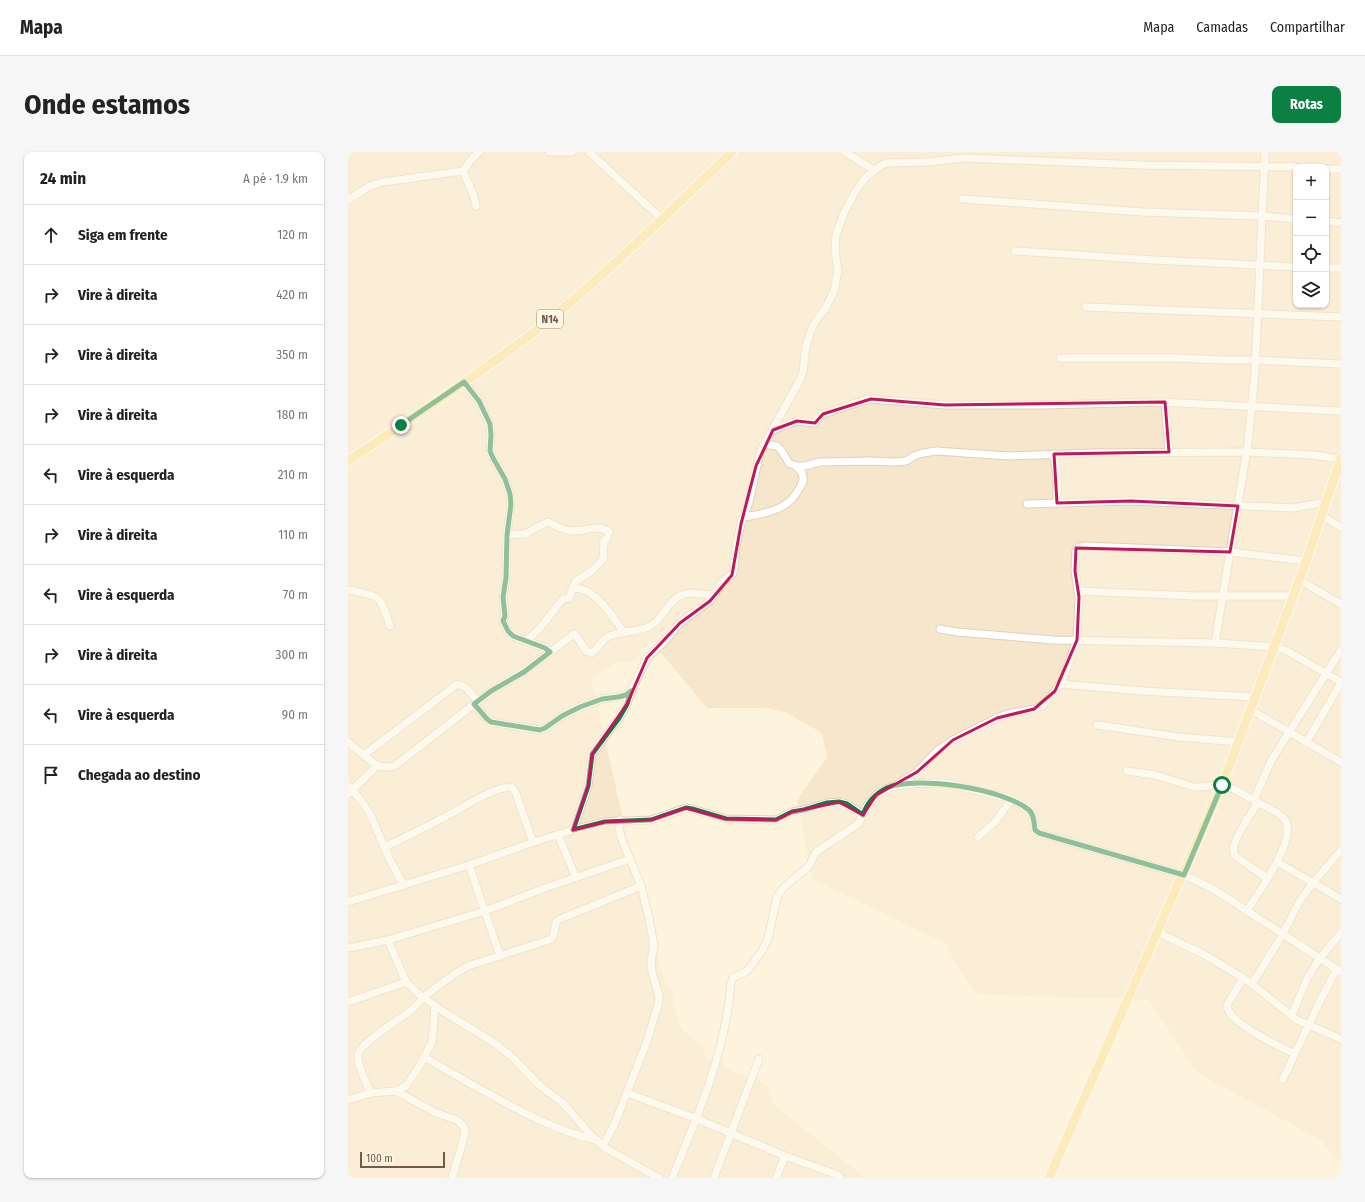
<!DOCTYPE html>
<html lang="pt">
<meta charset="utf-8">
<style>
body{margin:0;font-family:"Fira Sans Condensed",sans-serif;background:#f6f6f6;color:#222}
.controls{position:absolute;right:12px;top:12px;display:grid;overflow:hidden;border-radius:8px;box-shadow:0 1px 3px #0004}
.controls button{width:36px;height:36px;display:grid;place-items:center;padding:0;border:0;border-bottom:1px solid #e0e0e0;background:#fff;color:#222;font:20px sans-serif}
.scale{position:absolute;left:12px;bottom:10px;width:85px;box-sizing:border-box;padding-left:4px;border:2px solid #755a44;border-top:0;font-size:11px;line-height:14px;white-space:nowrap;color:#755a44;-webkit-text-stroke:3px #fff7e6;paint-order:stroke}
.stop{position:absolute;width:12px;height:12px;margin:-9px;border:3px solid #0b8043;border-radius:50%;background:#fff}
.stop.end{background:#0b8043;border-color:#fff;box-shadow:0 1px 4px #0008}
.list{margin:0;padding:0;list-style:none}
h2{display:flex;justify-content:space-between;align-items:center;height:52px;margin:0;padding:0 16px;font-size:17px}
h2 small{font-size:13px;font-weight:400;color:#767676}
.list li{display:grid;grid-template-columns:26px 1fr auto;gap:12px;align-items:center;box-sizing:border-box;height:60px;padding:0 16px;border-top:1px solid #e0e0e0}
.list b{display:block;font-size:15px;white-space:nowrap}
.list em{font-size:13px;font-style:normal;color:#767676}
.icon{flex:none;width:22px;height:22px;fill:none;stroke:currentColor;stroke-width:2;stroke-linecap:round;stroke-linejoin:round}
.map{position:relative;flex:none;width:993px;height:1026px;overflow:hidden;border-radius:8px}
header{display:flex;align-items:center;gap:24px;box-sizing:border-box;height:56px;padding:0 20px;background:#fff;border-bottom:1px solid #e0e0e0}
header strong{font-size:19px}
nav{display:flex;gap:22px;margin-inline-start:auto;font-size:14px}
.intro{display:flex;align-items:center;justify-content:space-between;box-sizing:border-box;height:96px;padding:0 24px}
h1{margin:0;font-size:28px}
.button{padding:10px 18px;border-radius:8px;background:#0b8043;color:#fff;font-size:14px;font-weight:700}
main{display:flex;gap:24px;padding:0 24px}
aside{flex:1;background:#fff;border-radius:8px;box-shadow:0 1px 3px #0004}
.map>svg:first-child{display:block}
.residential{fill:#f6e6cc;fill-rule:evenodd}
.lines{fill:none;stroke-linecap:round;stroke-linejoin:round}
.minor-casing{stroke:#e2d0b9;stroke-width:9}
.major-casing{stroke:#fff;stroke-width:11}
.minor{stroke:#fff;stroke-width:7}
.major{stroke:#ffdf94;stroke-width:9}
.route{stroke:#0b8043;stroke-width:5}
.marked{fill:none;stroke:#c2185b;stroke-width:3;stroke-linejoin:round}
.labels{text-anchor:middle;stroke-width:4;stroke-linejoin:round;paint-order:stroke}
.shield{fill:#fff7e6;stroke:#9e8975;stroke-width:1}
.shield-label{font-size:11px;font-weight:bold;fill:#755a44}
</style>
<header>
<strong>Mapa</strong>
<nav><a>Mapa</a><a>Camadas</a><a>Compartilhar</a></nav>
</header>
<div class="intro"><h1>Onde estamos</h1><a class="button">Rotas</a></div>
<main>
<aside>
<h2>24 min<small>A pé · 1.9 km</small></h2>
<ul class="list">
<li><svg class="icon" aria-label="ahead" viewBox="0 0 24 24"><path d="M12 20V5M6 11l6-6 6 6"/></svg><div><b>Siga em frente</b></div><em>120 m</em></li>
<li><svg class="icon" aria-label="right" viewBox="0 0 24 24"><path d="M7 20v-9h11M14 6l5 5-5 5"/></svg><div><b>Vire à direita</b></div><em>420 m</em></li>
<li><svg class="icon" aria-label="right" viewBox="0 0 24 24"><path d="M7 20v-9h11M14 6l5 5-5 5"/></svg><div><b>Vire à direita</b></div><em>350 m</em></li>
<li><svg class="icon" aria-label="right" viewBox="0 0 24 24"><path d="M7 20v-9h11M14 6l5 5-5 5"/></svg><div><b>Vire à direita</b></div><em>180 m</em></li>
<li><svg class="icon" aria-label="left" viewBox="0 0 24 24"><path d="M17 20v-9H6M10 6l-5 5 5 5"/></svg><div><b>Vire à esquerda</b></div><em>210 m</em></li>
<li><svg class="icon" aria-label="right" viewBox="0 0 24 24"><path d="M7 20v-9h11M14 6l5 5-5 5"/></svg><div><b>Vire à direita</b></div><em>110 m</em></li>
<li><svg class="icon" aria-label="left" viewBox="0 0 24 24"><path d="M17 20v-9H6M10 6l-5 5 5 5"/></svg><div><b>Vire à esquerda</b></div><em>70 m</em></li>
<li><svg class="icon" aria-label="right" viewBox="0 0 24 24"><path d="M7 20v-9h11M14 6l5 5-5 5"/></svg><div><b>Vire à direita</b></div><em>300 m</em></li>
<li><svg class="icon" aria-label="left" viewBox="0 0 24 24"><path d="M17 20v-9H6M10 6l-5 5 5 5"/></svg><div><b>Vire à esquerda</b></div><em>90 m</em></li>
<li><svg class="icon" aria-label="arrive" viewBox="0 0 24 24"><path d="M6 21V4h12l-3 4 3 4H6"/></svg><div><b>Chegada ao destino</b></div></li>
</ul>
</aside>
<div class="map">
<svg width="993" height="1026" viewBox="0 0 993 1026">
<rect width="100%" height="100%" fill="#fef4de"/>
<path class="residential" d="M 0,0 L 993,0 L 993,1008 L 989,1007 L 972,988 L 850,921 L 801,848 L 627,842 L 603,803 L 599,792 L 464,727 L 449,648 L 479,605 L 474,581 L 437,560 L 418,556 L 359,556 L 303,489 L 294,495 L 290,505 L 282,511 L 269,510 L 243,526 L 301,781 L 318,832 L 325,840 L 326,853 L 334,877 L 355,895 L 357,907 L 366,908 L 368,906 L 388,922 L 405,924 L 420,934 L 425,952 L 518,1026 L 0,1026 ZM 948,15 L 978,15 L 978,153 L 948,153 Z"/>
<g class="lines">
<g class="minor-casing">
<g id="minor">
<polyline points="201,0 224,0"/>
<polyline points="241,0 314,67"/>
<polyline points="497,0 526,18"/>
<polyline points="978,17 993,17"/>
<polyline points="115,19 125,42 128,54"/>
<polyline points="615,47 795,60 914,64 948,67"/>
<polyline points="0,48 22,34 35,30 115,19 123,8 131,0"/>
<polyline points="978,69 993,71"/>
<polyline points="667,99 806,108 948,115"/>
<polyline points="978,116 993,116"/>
<polyline points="738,155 993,165"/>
<polyline points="712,206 828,206 876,208 907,208 993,212"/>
<polyline points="116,230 131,249 142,273 143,283 142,299 145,306 157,327 162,342 163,352 159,383 158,427 155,445 157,464 155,469 160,479 165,484 197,496 202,500"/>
<polyline points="817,250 821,300"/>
<polyline points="425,278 449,269 467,271 470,266 475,262 514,249 523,247 597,253 694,253 812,250 993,259"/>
<polyline points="417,292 429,294 433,298 441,311 448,314 457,314 472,310 522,309 549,310 558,309 566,304 575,301 588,299 661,304 742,301 899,300 965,303 993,307"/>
<polyline points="706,302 709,326 709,351"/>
<polyline points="679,352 783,349 945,356 978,350"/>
<polyline points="974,364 993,375"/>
<path d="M 396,365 C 411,363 432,359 443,348 C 447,344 450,339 452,335 C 458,327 455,320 448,314"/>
<path d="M 159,383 C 164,382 175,383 179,381 C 186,377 192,373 200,370 C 207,374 216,378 224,379 C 236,380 250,371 261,380 L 259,386 L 256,388 L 255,407 L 245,418 L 227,430 L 221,446 L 215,447 C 203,461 193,478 178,489"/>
<polyline points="951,428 993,452"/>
<path d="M 225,437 C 244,432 267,467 276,481"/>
<path d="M 0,438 C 33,445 31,441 42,474"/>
<polyline points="730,439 848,444 946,444"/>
<polyline points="592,477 609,480 705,488 867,491 927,495 937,498 948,504 993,530"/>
<polyline points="867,491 900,291 907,220 917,0"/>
<polyline points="712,532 794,539 908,545"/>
<polyline points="126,552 139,567 143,570 192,578 197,576 214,564 232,555 254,547 270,545 278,543 283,539"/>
<polyline points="903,558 993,610"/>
<polyline points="749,573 831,585 891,590"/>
<polyline points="959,589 993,531"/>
<path d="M 0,590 L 29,614 L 42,615 L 48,613 L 143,539 L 175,520 L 226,482 L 229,485 L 238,499 L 244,501 C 251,496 254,487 261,484 C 276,478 296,481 308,470 C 317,461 322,447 336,442 C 346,439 356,444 367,443"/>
<path d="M 16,603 L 108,533 C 117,531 124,543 130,549"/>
<path d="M 779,619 L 807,623 L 846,635 C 855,636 864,632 873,633 C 880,633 902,646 909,650 C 918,655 931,660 937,668 C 950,687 909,742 899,759"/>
<polyline points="551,631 569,620 589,599 605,588 649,566 659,562 686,557 695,553 707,539 714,529 729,488 731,445 727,419 728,398 731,395 738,394 882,400 958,409"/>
<polyline points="0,634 12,647 22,662 41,706 56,734"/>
<polyline points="0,642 29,614"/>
<polyline points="906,648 923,609 993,498"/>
<path d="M 910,650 C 903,662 889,681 886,694 C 885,697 886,701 887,704 L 919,726"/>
<polyline points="225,678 240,634 244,602 271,566 279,552 283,539 299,506 316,490 332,471 362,449 375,429 384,423 386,417 388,394 393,372 401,350 412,300 453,226 455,220 458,194 464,176 469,167 477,157 486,139 490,119 487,99 488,83 496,61 507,40 518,25 532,14 539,11 579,10 615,6 794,13 948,15"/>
<polyline points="210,683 228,726"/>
<polyline points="630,685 647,670 664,647"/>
<path d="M 37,695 C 55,686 74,677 93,667 C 108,660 148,633 163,635 L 167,639 L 185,690"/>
<polyline points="929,710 993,747"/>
<polyline points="121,713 152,804"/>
<polyline points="0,750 121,713 183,691 225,678 257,670 303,668 338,656 344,657 378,667 428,668 444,660 456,658 479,651 491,650 499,652 515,663"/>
<polyline points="809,780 857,803 882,818 904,832 949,868 993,887"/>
<polyline points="40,788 137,759 197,736 282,707"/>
<polyline points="0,796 40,788 58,830 72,843 99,862 148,892 165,906 191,933 215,951 241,981 257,996 311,1026"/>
<path d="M 895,826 L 879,853 C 878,870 933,895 947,902"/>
<polyline points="904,832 935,782 951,750 965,731 993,698"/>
<polyline points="0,850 58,830"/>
<polyline points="943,864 960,825 972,806 993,781"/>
<path d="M 76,905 C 112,926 148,947 185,965 C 207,975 224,983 248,988"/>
<polyline points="935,927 973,847 989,817"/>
<polyline points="48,939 86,960 109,968 115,974 117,978 115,989 104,1026"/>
<path d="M 23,941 C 19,932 9,914 10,904 C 10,892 52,867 62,859 C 67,855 71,851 75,846 C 89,834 104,823 120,814 L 201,788 L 205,785 L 208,770 L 212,767 L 293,734"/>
<polyline points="279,941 349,967 437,1004 490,1023 492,1026"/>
<polyline points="0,948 23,941 48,939 58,934 72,913 84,890 87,854"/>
<polyline points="255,994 267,971 298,892 310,853 311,845 304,820 303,810 306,793 301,766 293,734 273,685 271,677 272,668"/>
<path d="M 324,1026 C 351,961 377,902 383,831 L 385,826 L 399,819 L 404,813 L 415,797 L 420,787 L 429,745 L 436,735 L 461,714 L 468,700 L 510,672 L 520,652 L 528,643 L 538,637 L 547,634 L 560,632 L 583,631 L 598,631 L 664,647 L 682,658 L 685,663 L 687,678 L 691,681 L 836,723 L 865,737 L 887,751 L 993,820"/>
<polyline points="366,1026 411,907"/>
<polyline points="428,1026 437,1004"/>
</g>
</g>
<g class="major-casing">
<g id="major">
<path d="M 0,309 C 61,268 123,228 182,183 C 254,127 318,63 384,0"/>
<polyline points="701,1026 876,628 954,421 993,306"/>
</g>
</g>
<use href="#minor" class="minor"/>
<use href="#major" class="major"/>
</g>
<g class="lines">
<path class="route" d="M 53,273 L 116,230 L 131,249 L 142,272 L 143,283 L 142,299 L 145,306 L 157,327 L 162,342 L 163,352 L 159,383 L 158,426 L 155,445 L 157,464 L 155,469 L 160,479 L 165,484 L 197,496 L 202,500 L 176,520 L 143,539 L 126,552 L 139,567 L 143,570 L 192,578 L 197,576 L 214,564 L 232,555 L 254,547 L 270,545 L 278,543 L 283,539 L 279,552 L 271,566 L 244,602 L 240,634 L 225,678 L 257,670 L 303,668 L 338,656 L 344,657 L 378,667 L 428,668 L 444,660 L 456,658 L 479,651 L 491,650 L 499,652 L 515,663 C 519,651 527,642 539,636 C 569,623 656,637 681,658 C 686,662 686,671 687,678 L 691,681 L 836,723 L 874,633"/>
</g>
<path d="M0 0H993V1026H0ZM 523,247 L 597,253 L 817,250 L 821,300 L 706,302 L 709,351 L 783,349 L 890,354 L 882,400 L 728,396 L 727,419 L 731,445 L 729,488 L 707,539 L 686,557 L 649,566 L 605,588 L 569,620 L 528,643 L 515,663 L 491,650 L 444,660 L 428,668 L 378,667 L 338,656 L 303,668 L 257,670 L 225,678 L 240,634 L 244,602 L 279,552 L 299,506 L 332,471 L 362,449 L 384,423 L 393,372 L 408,314 L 425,278 L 449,269 L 467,271 L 475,262 Z" fill="#fef4de" fill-opacity=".55" fill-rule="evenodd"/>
<path class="marked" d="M 523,247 L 597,253 L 817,250 L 821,300 L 706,302 L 709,351 L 783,349 L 890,354 L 882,400 L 728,396 L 727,419 L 731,445 L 729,488 L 707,539 L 686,557 L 649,566 L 605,588 L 569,620 L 528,643 L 515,663 L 491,650 L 444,660 L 428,668 L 378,667 L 338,656 L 303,668 L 257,670 L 225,678 L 240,634 L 244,602 L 279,552 L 299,506 L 332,471 L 362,449 L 384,423 L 393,372 L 408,314 L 425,278 L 449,269 L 467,271 L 475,262 Z"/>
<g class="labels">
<rect class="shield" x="189" y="158" width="26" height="18" rx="3"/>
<g class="shield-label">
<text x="202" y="171">N14</text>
</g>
</g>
</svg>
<div class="controls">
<button>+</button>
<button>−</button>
<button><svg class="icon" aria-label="locate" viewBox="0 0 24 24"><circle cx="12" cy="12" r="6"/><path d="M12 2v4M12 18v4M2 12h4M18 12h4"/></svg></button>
<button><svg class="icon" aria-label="layers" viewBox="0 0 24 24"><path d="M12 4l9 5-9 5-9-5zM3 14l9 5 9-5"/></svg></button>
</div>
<div class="scale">100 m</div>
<div class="stop" style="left:874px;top:633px"></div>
<div class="stop end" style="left:53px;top:273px"></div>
</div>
</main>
